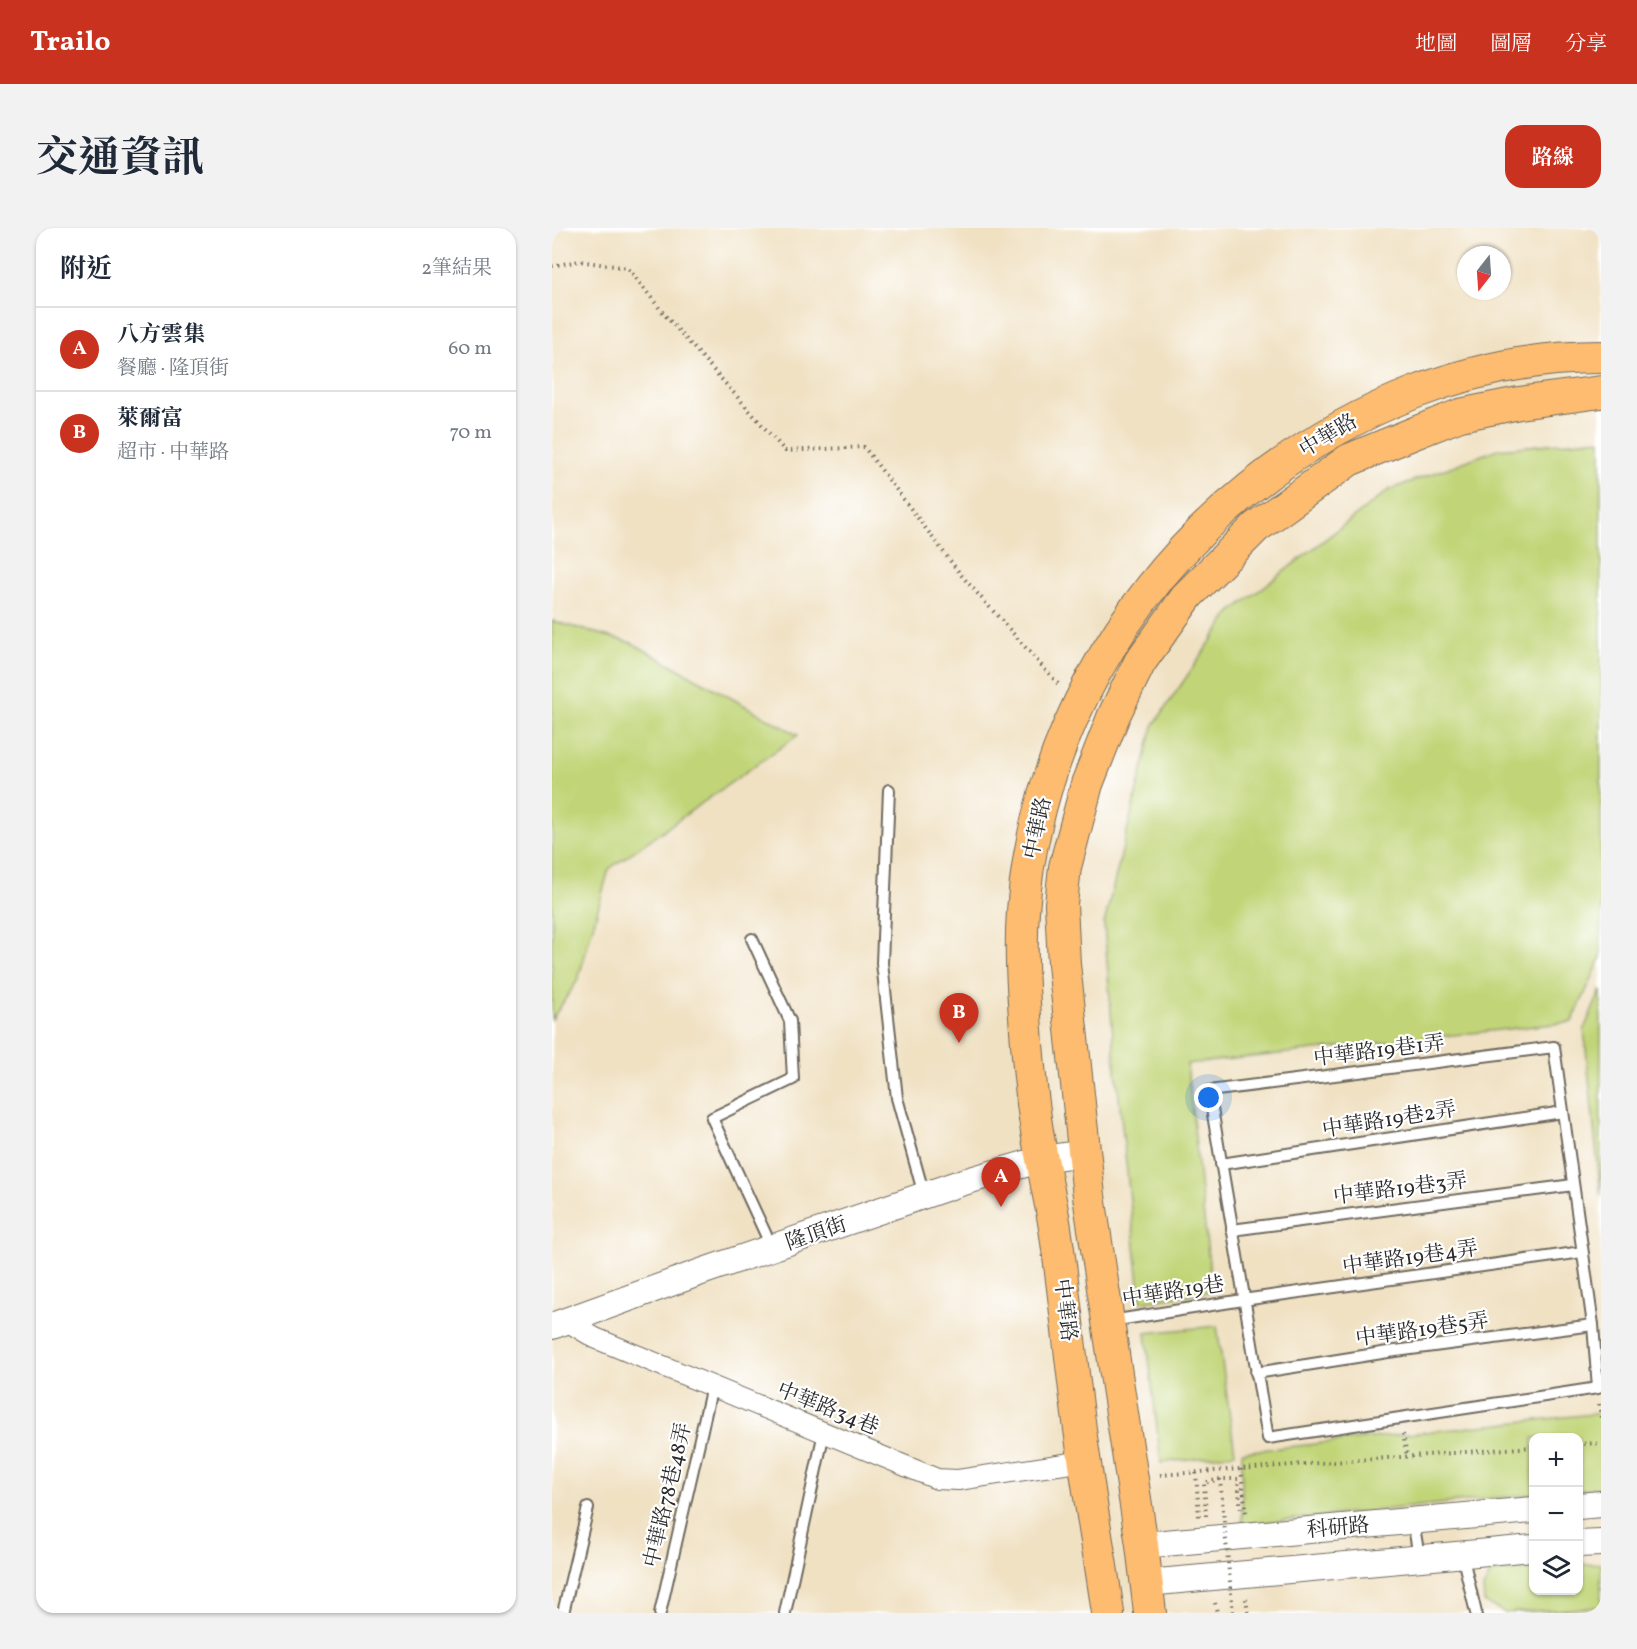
<!DOCTYPE html>
<html lang="zh-TW">
<meta charset="utf-8">
<style>
body{margin:0;font-family:Vollkorn,"Noto Serif TC",serif;background:#f2f2f3;color:#1f2937}
.controls{position:absolute;right:18px;bottom:18px;display:grid;overflow:hidden;border-radius:12px;box-shadow:0 2px 4px #0004}
.controls button{width:54px;height:54px;display:grid;place-items:center;padding:0;border:0;border-bottom:2px solid #e0e1e3;background:#fff;color:#1f2937;font:30px sans-serif}
.compass{position:absolute;left:905px;top:18px;width:54px;height:54px;border-radius:50%;background:#fff;box-shadow:0 2px 4px #0004;rotate:197deg}
.you{position:absolute;left:657px;top:870px;width:21px;height:21px;margin:-15px;border:4px solid #fff;border-radius:50%;background:#1a73e8;box-shadow:0 0 0 9px #1a73e833}
.badge{display:grid;place-items:center;width:39px;height:39px;border-radius:50%;background:#c8321e;color:#fff;font-size:20px;font-weight:700}
.pin{position:absolute;translate:-50% -50px;filter:drop-shadow(0 2px 3px #0008)}
.pin::after{content:'';position:absolute;top:32px;width:21px;height:18px;background:inherit;clip-path:polygon(0 0,100% 0,50% 100%)}
.list{margin:0;padding:0;list-style:none}
h2{display:flex;justify-content:space-between;align-items:center;height:78px;margin:0;padding:0 24px;font-size:26px}
h2 small{font-size:20px;font-weight:400;color:#747a83}
.list li{display:grid;grid-template-columns:39px 1fr auto;gap:18px;align-items:center;box-sizing:border-box;height:84px;padding:0 24px;border-top:2px solid #e0e1e3}
.list b{display:block;font-size:22px;white-space:nowrap}
.list p{margin:0;font-size:20px;white-space:nowrap;color:#747a83}
.list em{font-size:20px;font-style:normal;color:#747a83}
.icon{flex:none;width:33px;height:33px;fill:none;stroke:currentColor;stroke-width:2;stroke-linecap:round;stroke-linejoin:round}
.map{position:relative;flex:none;width:1049px;height:1385px;overflow:hidden;border-radius:18px}
header{display:flex;align-items:center;gap:36px;box-sizing:border-box;height:84px;padding:0 30px;background:#c8321e;color:#fff}
header strong{font-size:28px}
nav{display:flex;gap:33px;margin-inline-start:auto;font-size:21px}
.intro{display:flex;align-items:center;justify-content:space-between;box-sizing:border-box;height:144px;padding:0 36px}
h1{margin:0;font-size:42px}
.button{padding:15px 27px;border-radius:18px;background:#c8321e;color:#fff;font-size:21px;font-weight:700}
main{display:flex;gap:36px;padding:0 36px}
aside{flex:1;background:#fff;border-radius:18px;box-shadow:0 2px 4px #0004}
.map>svg:first-child{display:block}
.green{fill:#c1d578;stroke:#768052;stroke-width:1.5}
.lines{fill:none;stroke-linecap:round;stroke-linejoin:round}
.service-casing{stroke:#706b60;stroke-width:14}
.minor-casing{stroke:#706b60;stroke-width:22}
.tertiary-casing{stroke:#706b60;stroke-width:28}
.primary-casing{stroke:#706b60;stroke-width:34}
.path{stroke:#706b60;stroke-width:4;stroke-dasharray:1.5 4.5;stroke-linecap:butt}
.service{stroke:#fff;stroke-width:10}
.minor{stroke:#fff;stroke-width:20}
.tertiary{stroke:#fff;stroke-width:26}
.primary{stroke:#fdbc6f;stroke-width:32}
.path-bridge{stroke:#706b60;stroke-width:4;stroke-dasharray:1.5 4.5;stroke-linecap:butt}
.labels{text-anchor:middle;stroke-width:4.5;stroke-linejoin:round;paint-order:stroke}
.street-label{font-size:21px;fill:#2b2b2b;stroke:#fff}
</style>
<header>
<strong>Trailo</strong>
<nav><a>地圖</a><a>圖層</a><a>分享</a></nav>
</header>
<div class="intro"><h1>交通資訊</h1><a class="button">路線</a></div>
<main>
<aside>
<h2>附近<small>2筆結果</small></h2>
<ul class="list">
<li><span class="badge">A</span><div><b>八方雲集</b><p>餐廳 · 隆頂街</p></div><em>60 m</em></li>
<li><span class="badge">B</span><div><b>萊爾富</b><p>超市 · 中華路</p></div><em>70 m</em></li>
</ul>
</aside>
<div class="map">
<svg width="1049" height="1385" viewBox="0 0 1049 1385">
<rect width="100%" height="100%" fill="#fff"/>
<filter id="ink" filterUnits="userSpaceOnUse"><feTurbulence type="fractalNoise" baseFrequency=".0167" numOctaves="2"/><feDisplacementMap in="SourceGraphic" scale="12" xChannelSelector="R" yChannelSelector="G"/><feConvolveMatrix kernelMatrix="1 2 1 2 8 2 1 2 1" color-interpolation-filters="sRGB"/></filter>
<filter id="wash" filterUnits="userSpaceOnUse"><feTurbulence type="fractalNoise" baseFrequency=".008" numOctaves="4" result="noise"/><feDisplacementMap in="SourceGraphic" scale="24" xChannelSelector="R" yChannelSelector="G"/><feGaussianBlur stdDeviation="1.35" result="paint"/><feColorMatrix in="noise" values="0 0 0 0 0 0 0 0 0 0 0 0 0 0 0 0 0 1.4 0 .05"/><feComposite in="paint" operator="in"/></filter>
<g filter="url(#wash)">
<rect width="100%" height="100%" fill="#f0e1c3"/>
<g class="green">
<polygon points="1049,211 1049,730 1020,794 635,836 660,1063 589,1074 563,833 552,696 601,498 678,385 837,262 946,221"/>
<polygon points="0,393 80,415 246,507 57,641 26,752 0,791"/>
<polygon points="1049,762 1049,969 1032,801"/>
<polygon points="665,1098 683,1225 609,1235 594,1105"/>
<polygon points="1049,1185 1049,1259 1027,1262 1026,1210 981,1210 981,1266 690,1297 690,1224"/>
<polygon points="1049,1335 1049,1379 953,1385 932,1374 931,1360 939,1345 981,1341 981,1362 1026,1362 1027,1337"/>
</g>
</g>
<g filter="url(#ink)">
<g class="lines">
<g class="service-casing">
<g id="service">
<polyline points="337,562 330,735 345,870 372,967"/>
<polyline points="200,711 238,793 241,851 160,890 220,1020"/>
<polygon points="1002,819 1041,1097 1046,1160 716,1210 657,863"/>
<polyline points="669,936 1011,884"/>
<polyline points="680,1002 1021,957"/>
<polyline points="559,1093 691,1072 1030,1024"/>
<polyline points="704,1145 836,1124 1041,1097"/>
<polyline points="861,1293 867,1329"/>
<polyline points="910,1326 924,1385"/>
<polyline points="11,1385 36,1280"/>
<polyline points="108,1385 160,1158"/>
<polyline points="233,1385 272,1204"/>
</g>
</g>
<g class="minor-casing">
<polyline id="minor" points="13,1092 43,1110 385,1251 406,1252 532,1233"/>
</g>
<g class="tertiary-casing">
<g id="tertiary">
<polyline points="0,1098 149,1044 405,956 490,931 532,925"/>
<polyline points="1026,1278 1049,1276"/>
<polyline points="1026,1316 1049,1315"/>
<polyline points="590,1317 981,1282"/>
<polyline points="595,1355 981,1320"/>
</g>
</g>
<g class="primary-casing">
<g id="primary">
<path d="M 556,1385 C 549,1335 540,1285 533,1236 C 521,1159 515,1083 504,1007 C 501,983 495,960 491,936 C 482,893 477,846 474,802 C 471,763 468,722 471,683 C 483,519 570,362 698,260 C 798,180 920,129 1049,129"/>
<polyline points="598,1385 590,1317 537,968 512,736 509,676 513,639 535,556 562,487 588,434 636,367 704,299 797,232 860,206 908,187 967,175 1049,164"/>
</g>
</g>
<g class="path">
<polyline points="0,38 27,33 76,40 112,86 233,223 312,219 409,347 507,457"/>
<polyline points="1047,1176 1049,1190"/>
<polyline points="851,1206 855,1228"/>
<polyline points="1026,1216 1049,1215"/>
<polyline points="689,1241 694,1285"/>
<polyline points="644,1245 647,1289"/>
<polyline points="608,1247 981,1219"/>
<polyline points="654,1288 652,1255 668,1251 686,1251 689,1284"/>
<polyline points="694,1371 696,1385"/>
<polyline points="663,1375 665,1385"/>
</g>
<use href="#service" class="service"/>
<use href="#minor" class="minor"/>
<use href="#tertiary" class="tertiary"/>
<use href="#primary" class="primary"/>
<polyline class="path-bridge" points="668,1251 681,1385"/>
</g>
</g>
<g class="labels">
<g class="street-label">
<text transform="translate(776 207) rotate(-31)" y="7">中華路</text>
<text transform="translate(485 600) rotate(-78)" y="7">中華路</text>
<text transform="translate(827 822) rotate(-7)" y="7">中華路19巷1弄</text>
<text transform="translate(837 891) rotate(-9)" y="7">中華路19巷2弄</text>
<text transform="translate(848 960) rotate(-7)" y="7">中華路19巷3弄</text>
<text transform="translate(264 1005) rotate(-19)" y="7">隆頂街</text>
<text transform="translate(858 1029) rotate(-8)" y="7">中華路19巷4弄</text>
<text transform="translate(621 1063) rotate(-9)" y="7">中華路19巷</text>
<text transform="translate(514 1082) rotate(83)" y="7">中華路</text>
<text transform="translate(870 1101) rotate(-8)" y="7">中華路19巷5弄</text>
<text transform="translate(276 1180) rotate(22)" y="7">中華路34巷</text>
<text transform="translate(115 1267) rotate(-77)" y="7">中華路78巷48弄</text>
<text transform="translate(786 1299) rotate(-5)" y="7">科研路</text>
</g>
</g>
</svg>
<div class="controls">
<button>+</button>
<button>−</button>
<button><svg class="icon" aria-label="layers" viewBox="0 0 24 24"><path d="M12 4l9 5-9 5-9-5zM3 14l9 5 9-5"/></svg></button>
</div>
<svg class="compass" viewBox="-18 -18 36 36"><path d="M0-13l5 13h-10z" fill="#e53935"/><path d="M0 13l5-13h-10z" fill="#747a83"/></svg>
<div class="you"></div>
<div class="pin badge" style="left:449px;top:979px">A</div>
<div class="pin badge" style="left:407px;top:815px">B</div>
</div>
</main>
